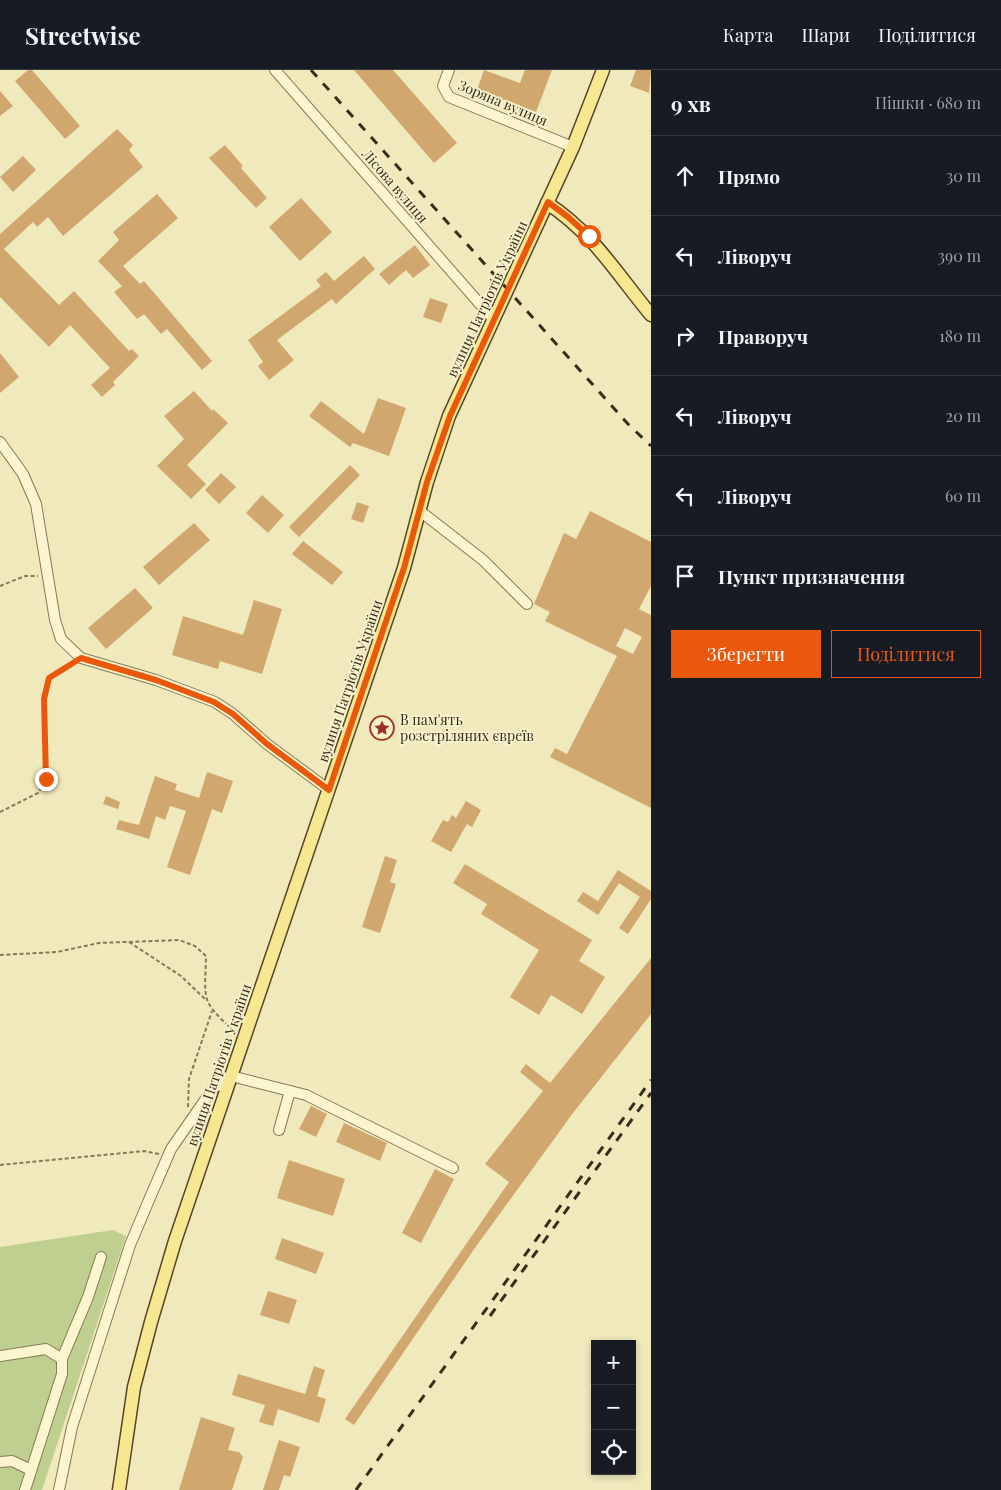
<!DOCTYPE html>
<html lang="uk">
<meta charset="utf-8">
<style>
body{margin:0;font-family:"Playfair Display",serif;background:#20242c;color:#f1f3f6}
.controls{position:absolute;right:15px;bottom:15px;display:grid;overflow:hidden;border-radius:0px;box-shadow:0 2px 8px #0003}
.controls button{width:45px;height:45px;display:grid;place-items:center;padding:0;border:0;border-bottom:1px solid #363941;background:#171b24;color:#f1f3f6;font:25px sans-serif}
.stop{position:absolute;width:15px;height:15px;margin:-11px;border:4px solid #ea580c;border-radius:50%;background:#fff}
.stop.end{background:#ea580c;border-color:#fff;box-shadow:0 1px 5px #0008}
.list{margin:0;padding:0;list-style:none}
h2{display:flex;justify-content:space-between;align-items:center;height:65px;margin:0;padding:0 20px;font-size:21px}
h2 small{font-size:16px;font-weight:400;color:#9ea1a6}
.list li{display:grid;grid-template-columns:32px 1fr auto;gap:15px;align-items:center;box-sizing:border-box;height:80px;padding:0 20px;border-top:1px solid #363941}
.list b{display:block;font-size:19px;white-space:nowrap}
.list em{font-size:16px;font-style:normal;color:#9ea1a6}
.actions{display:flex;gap:10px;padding:15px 20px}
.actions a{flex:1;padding:11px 0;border:1px solid #ea580c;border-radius:0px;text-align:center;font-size:18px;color:#ea580c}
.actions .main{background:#ea580c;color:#fff}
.icon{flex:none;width:28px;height:28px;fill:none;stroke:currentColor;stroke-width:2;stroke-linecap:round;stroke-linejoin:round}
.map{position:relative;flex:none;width:651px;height:1420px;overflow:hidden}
header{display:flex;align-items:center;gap:30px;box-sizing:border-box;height:70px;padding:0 25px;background:#171b24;border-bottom:1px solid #363941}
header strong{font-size:24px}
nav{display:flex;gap:28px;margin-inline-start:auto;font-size:18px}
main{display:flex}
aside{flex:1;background:#171b24}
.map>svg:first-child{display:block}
.green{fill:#becf90}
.building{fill:#d1a770;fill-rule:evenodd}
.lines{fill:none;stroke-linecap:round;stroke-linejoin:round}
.minor-casing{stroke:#897955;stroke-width:12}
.major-casing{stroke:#56452a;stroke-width:15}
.path{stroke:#897955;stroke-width:2;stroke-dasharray:4 2.5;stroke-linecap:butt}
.minor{stroke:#fbf5d0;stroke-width:10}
.major{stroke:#f7e790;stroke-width:12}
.rail{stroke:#372d1b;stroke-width:3;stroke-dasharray:9 9;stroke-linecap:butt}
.route{stroke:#ea580c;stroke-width:6}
.labels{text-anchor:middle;stroke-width:4;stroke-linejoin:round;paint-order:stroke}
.street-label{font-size:14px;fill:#372d1b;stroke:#f7f2cc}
.poi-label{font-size:14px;fill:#372d1b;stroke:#f7f2cc;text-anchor:start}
</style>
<header>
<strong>Streetwise</strong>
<nav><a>Карта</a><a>Шари</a><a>Поділитися</a></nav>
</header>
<main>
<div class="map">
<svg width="651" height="1420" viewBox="0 0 651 1420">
<rect width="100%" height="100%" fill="#f0e9bc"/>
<polygon class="green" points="113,1160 126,1166 42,1420 0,1420 0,1177"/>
<g class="building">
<polygon points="28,0 32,0 80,56 65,69 15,11"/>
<polygon points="354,0 393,0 457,73 434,93"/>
<polygon points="484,0 520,13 525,0 552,0 536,42 477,20"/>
<polygon points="636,0 651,0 649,23 630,16"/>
<polygon points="0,21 13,36 0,46"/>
<polygon points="117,59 133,75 129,80 143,97 63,166 48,147 37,157 33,152 4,179 59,235 74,221 129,281 132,279 139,286 113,312 115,315 102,327 91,315 110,298 70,255 49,277 0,227 0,164"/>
<polygon points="225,75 243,96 241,98 267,128 256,138 209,88"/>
<polygon points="23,86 36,100 13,122 0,107"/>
<polygon points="157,124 178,148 123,196 140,214 144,211 212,291 202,300 167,259 161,264 144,244 137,249 114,222 122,216 98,191 119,170 113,162"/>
<polygon points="301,128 332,162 300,191 269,157"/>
<polygon points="415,175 430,195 413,208 406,200 389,215 379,204"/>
<polygon points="364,186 375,199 336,234 332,229 277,270 294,290 269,310 258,296 263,292 248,270 321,216 316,210 326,202 334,211"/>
<polygon points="430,228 448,234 441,253 423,247"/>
<polygon points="0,283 19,307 0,323"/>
<polygon points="194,321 212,341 213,339 228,353 187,395 206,414 191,429 157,396 184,369 164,346"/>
<polygon points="378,328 406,338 389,386 353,373 350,377 309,346 321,331 364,364"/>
<polygon points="350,395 360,405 299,467 289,457"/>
<polygon points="221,403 236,417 219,434 205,420"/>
<polygon points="262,425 284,445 268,463 246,443"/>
<polygon points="357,432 369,436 363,453 351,449"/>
<path d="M 590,441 L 651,472 L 651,516 L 639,539 L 651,545 L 651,738 L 550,687 L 555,678 L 567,684 L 617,586 L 545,551 L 550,542 L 534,534 L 564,463 L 576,469 ZM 625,558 L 642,567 L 633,584 L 616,576 Z"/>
<polygon points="194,453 210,470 159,515 143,497"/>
<polygon points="303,471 343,502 332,515 292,484"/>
<polygon points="135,518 153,538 106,579 88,558"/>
<polygon points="254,530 282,539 262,604 220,591 218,599 172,585 183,546 243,565"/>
<polygon points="207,702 233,711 222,743 212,739 190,805 167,797 186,741 170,736 165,750 156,746 149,769 116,759 119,750 139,755 155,706 177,714 175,720 199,728"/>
<polygon points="106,726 120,732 118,739 103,734"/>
<polygon points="466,731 481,740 472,757 467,754 451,782 431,771 443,750 448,752 452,745 456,748"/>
<polygon points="385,786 397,790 390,812 396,814 380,863 362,857"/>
<polygon points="465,794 592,870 579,891 605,907 582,944 551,925 539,945 510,927 539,880 481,844 487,834 453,813"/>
<polygon points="618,800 651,821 651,829 628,864 619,858 640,827 619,813 598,845 577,831 583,822 598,831"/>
<polygon points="651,888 651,944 573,1043 477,1175 354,1355 345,1349 509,1112 485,1094 543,1021 520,1002 526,994 550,1013"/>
<polygon points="311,1036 327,1044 316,1067 299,1059"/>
<polygon points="344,1053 387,1073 380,1091 336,1072"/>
<polygon points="289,1090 345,1109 333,1146 277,1128"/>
<polygon points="435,1099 454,1109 421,1173 402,1163"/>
<polygon points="282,1168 324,1183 316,1204 275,1189"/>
<polygon points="268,1221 297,1230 289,1254 260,1245"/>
<polygon points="314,1296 325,1300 317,1326 326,1329 319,1353 278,1339 273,1356 259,1352 265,1335 232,1325 238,1304 305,1324"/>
<polygon points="201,1347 235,1358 228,1380 239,1382 243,1387 232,1420 179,1420"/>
<polygon points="279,1370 300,1377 290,1407 284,1405 279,1420 263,1420"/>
</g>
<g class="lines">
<g class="minor-casing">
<g id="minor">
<polyline points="275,0 494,250"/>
<polyline points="449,0 443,16 449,27 573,77"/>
<polyline points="0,372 23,404 36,434 55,550 61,569 81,588 156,610 215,632 233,644 267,674 329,720"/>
<polyline points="420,441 483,490 527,534"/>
<polyline points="231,1006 306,1025 453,1098"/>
<polyline points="279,1060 290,1021"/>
<polyline points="0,1286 46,1279 62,1289"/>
<polyline points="0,1392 12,1391 31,1400"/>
<polyline points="25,1420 62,1304 62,1289 88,1227 101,1187"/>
<polyline points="59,1420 72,1357 130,1175 149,1130 171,1079 214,1017 229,1012"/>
</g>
</g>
<g class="major-casing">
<g id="major">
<path d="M 547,133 C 593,163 617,204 651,245"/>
<polyline points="119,1420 134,1317 151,1252 175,1171 404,498 427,412 449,346 573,77 603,0"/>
</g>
</g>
<g class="path">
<polyline points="0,516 25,506 38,506"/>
<polyline points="0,742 38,723 46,709 44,629 49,608 72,593"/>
<polyline points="129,872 181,906 205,929"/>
<path d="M 0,885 L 57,882 L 99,873 L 179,870 L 195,876 L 206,886 C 205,931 200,930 234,961"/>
<polyline points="188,1037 189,1009 212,941"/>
<polyline points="0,1095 144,1081 159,1084"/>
</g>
<use href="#minor" class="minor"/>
<use href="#major" class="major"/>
<g class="rail">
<polyline points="311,0 628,354 651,376"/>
<polyline points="490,1246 651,1023"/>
<polyline points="356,1420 651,1010"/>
</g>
</g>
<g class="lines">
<polyline class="route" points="46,709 44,629 49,608 81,588 156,610 214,632 233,644 267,674 329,720 404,498 427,412 450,346 548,132 568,147 589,166"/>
</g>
<defs>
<g id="sight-ring" transform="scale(1.25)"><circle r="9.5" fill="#f7f2cc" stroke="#9c3321" stroke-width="1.5"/><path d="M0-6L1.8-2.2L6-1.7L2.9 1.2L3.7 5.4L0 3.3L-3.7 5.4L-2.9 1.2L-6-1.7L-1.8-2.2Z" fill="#9c3321"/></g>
</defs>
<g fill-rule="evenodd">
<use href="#sight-ring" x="382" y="658"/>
</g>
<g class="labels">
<g class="street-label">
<text transform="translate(503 33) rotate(23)" y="5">Зоряна вулиця</text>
<text transform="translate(395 116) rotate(49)" y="5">Лісова вулиця</text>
<text transform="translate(487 229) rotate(-65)" y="5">вулиця Патріотів України</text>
<text transform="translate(350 611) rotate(-71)" y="5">вулиця Патріотів України</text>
<text transform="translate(219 995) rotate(-71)" y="5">вулиця Патріотів України</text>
</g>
<g class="poi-label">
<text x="400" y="655">В пам'ять<tspan x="400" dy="16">розстріляних євреїв</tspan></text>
</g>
</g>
</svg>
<div class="controls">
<button>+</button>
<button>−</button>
<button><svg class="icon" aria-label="locate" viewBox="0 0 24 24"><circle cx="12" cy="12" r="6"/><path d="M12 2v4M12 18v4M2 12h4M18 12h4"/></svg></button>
</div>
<div class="stop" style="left:589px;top:166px"></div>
<div class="stop end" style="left:46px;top:709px"></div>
</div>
<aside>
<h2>9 хв<small>Пішки · 680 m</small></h2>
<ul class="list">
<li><svg class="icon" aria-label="ahead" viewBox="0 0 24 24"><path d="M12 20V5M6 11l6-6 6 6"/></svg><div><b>Прямо</b></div><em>30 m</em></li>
<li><svg class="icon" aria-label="left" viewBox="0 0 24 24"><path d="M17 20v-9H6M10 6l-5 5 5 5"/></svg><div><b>Ліворуч</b></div><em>390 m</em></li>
<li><svg class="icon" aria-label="right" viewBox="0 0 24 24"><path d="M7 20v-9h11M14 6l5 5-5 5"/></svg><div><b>Праворуч</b></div><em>180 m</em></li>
<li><svg class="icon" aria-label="left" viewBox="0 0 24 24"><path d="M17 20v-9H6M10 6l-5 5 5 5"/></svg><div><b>Ліворуч</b></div><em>20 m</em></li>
<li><svg class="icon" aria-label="left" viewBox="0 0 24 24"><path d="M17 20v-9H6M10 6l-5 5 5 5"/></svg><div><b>Ліворуч</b></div><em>60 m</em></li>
<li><svg class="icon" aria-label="arrive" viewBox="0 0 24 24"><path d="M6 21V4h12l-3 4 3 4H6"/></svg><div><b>Пункт призначення</b></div></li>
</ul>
<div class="actions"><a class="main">Зберегти</a><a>Поділитися</a></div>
</aside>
</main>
